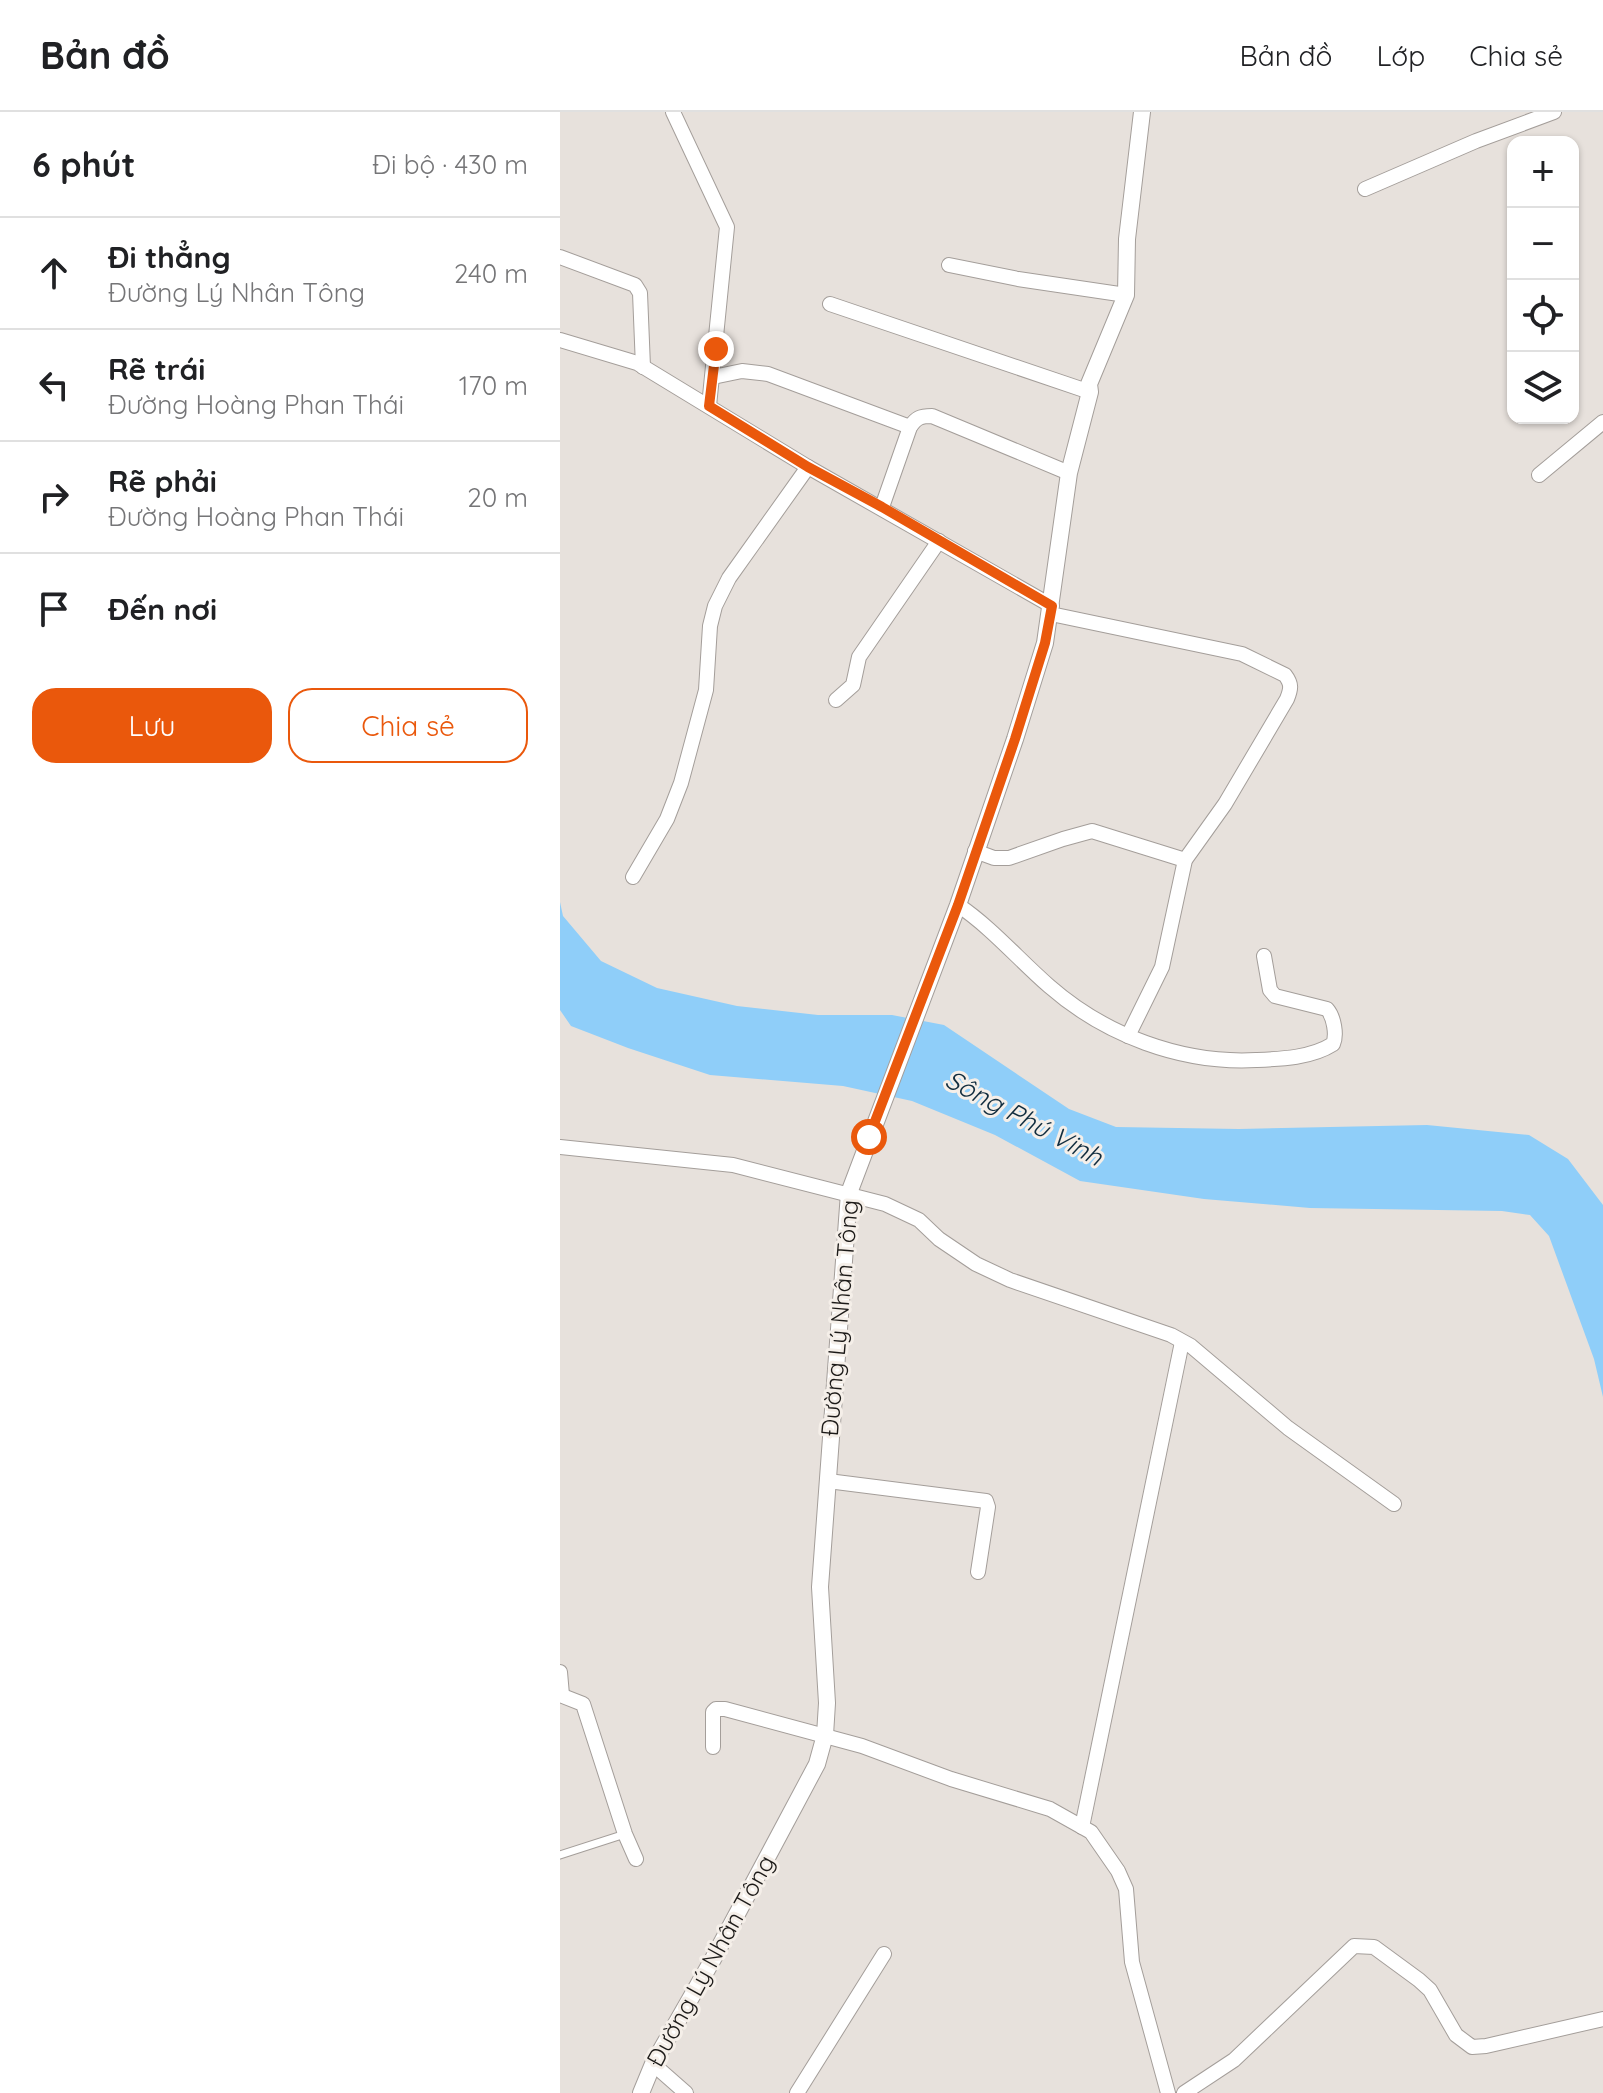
<!DOCTYPE html>
<html lang="vi">
<meta charset="utf-8">
<style>
body{margin:0;font-family:Quicksand,sans-serif;background:#f2f2f2;color:#202124}
.controls{position:absolute;right:24px;top:24px;display:grid;overflow:hidden;border-radius:16px;box-shadow:0 2px 6px #0004}
.controls button{width:72px;height:72px;display:grid;place-items:center;padding:0;border:0;border-bottom:2px solid #e0e0e0;background:#fff;color:#202124;font:40px sans-serif}
.stop{position:absolute;width:24px;height:24px;margin:-18px;border:6px solid #ea580c;border-radius:50%;background:#fff}
.stop.end{background:#ea580c;border-color:#fff;box-shadow:0 2px 8px #0008}
.list{margin:0;padding:0;list-style:none}
h2{display:flex;justify-content:space-between;align-items:center;height:104px;margin:0;padding:0 32px;font-size:34px}
h2 small{font-size:26px;font-weight:400;color:#757577}
.list li{display:grid;grid-template-columns:52px 1fr auto;gap:24px;align-items:center;box-sizing:border-box;height:112px;padding:0 32px;border-top:2px solid #e0e0e0}
.list b{display:block;font-size:30px;white-space:nowrap}
.list p{margin:0;font-size:26px;white-space:nowrap;color:#757577}
.list em{font-size:26px;font-style:normal;color:#757577}
.actions{display:flex;gap:16px;padding:24px 32px}
.actions a{flex:1;padding:18px 0;border:2px solid #ea580c;border-radius:24px;text-align:center;font-size:28px;color:#ea580c}
.actions .main{background:#ea580c;color:#fff}
.icon{flex:none;width:44px;height:44px;fill:none;stroke:currentColor;stroke-width:2;stroke-linecap:round;stroke-linejoin:round}
.map{position:relative;flex:none;width:1043px;height:1981px;overflow:hidden}
header{display:flex;align-items:center;gap:48px;box-sizing:border-box;height:112px;padding:0 40px;background:#fff;border-bottom:2px solid #e0e0e0}
header strong{font-size:38px}
nav{display:flex;gap:44px;margin-inline-start:auto;font-size:28px}
main{display:flex}
aside{flex:1;background:#fff}
.map>svg:first-child{display:block}
.water{fill:#8fcef9}
.lines{fill:none;stroke-linecap:round;stroke-linejoin:round}
.service-casing{stroke:#a49e9a;stroke-width:9}
.minor-casing{stroke:#a49e9a;stroke-width:16}
.tertiary-casing{stroke:#a49e9a;stroke-width:18}
.service{stroke:#fff;stroke-width:7}
.minor{stroke:#fff;stroke-width:14}
.tertiary{stroke:#fff;stroke-width:16}
.route{stroke:#ea580c;stroke-width:10}
.labels{text-anchor:middle;stroke-width:6;stroke-linejoin:round;paint-order:stroke}
.street-label{font-size:24px;fill:#1c1a18;stroke:#f5efe9}
.water-label{font-size:26px;font-style:italic;fill:#112d3f;stroke:#f5efe9}
</style>
<header>
<strong>Bản đồ</strong>
<nav><a>Bản đồ</a><a>Lớp</a><a>Chia sẻ</a></nav>
</header>
<main>
<aside>
<h2>6 phút<small>Đi bộ · 430 m</small></h2>
<ul class="list">
<li><svg class="icon" aria-label="ahead" viewBox="0 0 24 24"><path d="M12 20V5M6 11l6-6 6 6"/></svg><div><b>Đi thẳng</b><p>Đường Lý Nhân Tông</p></div><em>240 m</em></li>
<li><svg class="icon" aria-label="left" viewBox="0 0 24 24"><path d="M17 20v-9H6M10 6l-5 5 5 5"/></svg><div><b>Rẽ trái</b><p>Đường Hoàng Phan Thái</p></div><em>170 m</em></li>
<li><svg class="icon" aria-label="right" viewBox="0 0 24 24"><path d="M7 20v-9h11M14 6l5 5-5 5"/></svg><div><b>Rẽ phải</b><p>Đường Hoàng Phan Thái</p></div><em>20 m</em></li>
<li><svg class="icon" aria-label="arrive" viewBox="0 0 24 24"><path d="M6 21V4h12l-3 4 3 4H6"/></svg><div><b>Đến nơi</b></div></li>
</ul>
<div class="actions"><a class="main">Lưu</a><a>Chia sẻ</a></div>
</aside>
<div class="map">
<svg width="1043" height="1981" viewBox="0 0 1043 1981">
<rect width="100%" height="100%" fill="#e7e1dc"/>
<polygon class="water" points="0,790 3,804 41,849 97,876 177,894 258,903 332,903 384,913 509,997 556,1015 679,1017 867,1013 969,1023 1008,1047 1043,1093 1043,1285 1034,1247 989,1124 970,1103 942,1099 750,1096 644,1087 520,1069 435,1023 352,989 283,974 150,963 68,936 11,914 0,898"/>
<g class="lines">
<g class="service-casing">
<polyline id="service" points="0,1743 65,1722"/>
</g>
<g class="minor-casing">
<g id="minor">
<polyline points="113,0 167,115 149,294"/>
<polyline points="805,77 916,29 994,0"/>
<polyline points="0,145 75,173 80,181 83,255"/>
<polyline points="389,153 458,167 566,183"/>
<polyline points="270,192 530,280"/>
<polyline points="0,228 77,251 248,355 492,494"/>
<polyline points="153,265 182,259 208,262 350,315"/>
<polyline points="979,363 1043,310"/>
<path d="M 322,395 L 350,315 C 356,306 360,304 372,304 L 509,361"/>
<path d="M 491,502 L 682,542 L 725,563 C 732,572 731,577 727,587 L 665,692 L 625,748 L 602,855 L 568,924"/>
<polyline points="276,588 293,573 299,545 379,429"/>
<polyline points="415,739 434,746 449,746 503,727 532,719 625,748"/>
<polyline points="73,765 107,707 121,671 146,578 150,514 155,494 169,466 248,355"/>
<path d="M 398,793 C 432,816 458,847 489,874 C 545,923 621,952 696,948 C 721,947 751,946 773,932 C 777,923 774,905 767,897 L 715,884 L 710,878 L 704,844"/>
<polyline points="0,1035 173,1053 325,1092 359,1108 379,1127 416,1152 450,1168 611,1223 631,1234 728,1316 834,1392"/>
<polyline points="268,1369 426,1389 428,1395 418,1460"/>
<polyline points="0,1560 2,1583"/>
<polyline points="0,1583 23,1592 65,1722 76,1747"/>
<polyline points="153,1635 153,1600 156,1597 165,1597 302,1634 391,1667 490,1697 531,1720 558,1759 566,1777 572,1850 608,1981"/>
<polyline points="522,1715 622,1230"/>
<polyline points="93,1952 126,1981"/>
<polyline points="237,1981 324,1842"/>
<polyline points="624,1981 674,1948 794,1834 814,1835 859,1868 870,1878 896,1923 912,1935 926,1934 1043,1907"/>
</g>
</g>
<g class="tertiary-casing">
<polyline id="tertiary" points="81,1981 93,1952 153,1847 257,1652 265,1623 267,1591 260,1475 289,1081 398,793 455,627 485,531 509,361 530,280 529,272 566,183 567,127 582,0"/>
</g>
<use href="#service" class="service"/>
<use href="#minor" class="minor"/>
<use href="#tertiary" class="tertiary"/>
</g>
<g class="lines">
<polyline class="route" points="156,237 149,294 248,355 322,395 492,494 485,531 455,627 398,793 309,1025"/>
</g>
<g class="labels">
<g class="street-label">
<text transform="translate(280 1206) rotate(-85)" y="8">Đường Lý Nhân Tông</text>
<text transform="translate(151 1849) rotate(-61)" y="8">Đường Lý Nhân Tông</text>
</g>
<g class="water-label">
<text transform="translate(464 1006) rotate(28)" y="9">Sông Phú Vinh</text>
</g>
</g>
</svg>
<div class="controls">
<button>+</button>
<button>−</button>
<button><svg class="icon" aria-label="locate" viewBox="0 0 24 24"><circle cx="12" cy="12" r="6"/><path d="M12 2v4M12 18v4M2 12h4M18 12h4"/></svg></button>
<button><svg class="icon" aria-label="layers" viewBox="0 0 24 24"><path d="M12 4l9 5-9 5-9-5zM3 14l9 5 9-5"/></svg></button>
</div>
<div class="stop" style="left:309px;top:1025px"></div>
<div class="stop end" style="left:156px;top:237px"></div>
</div>
</main>
